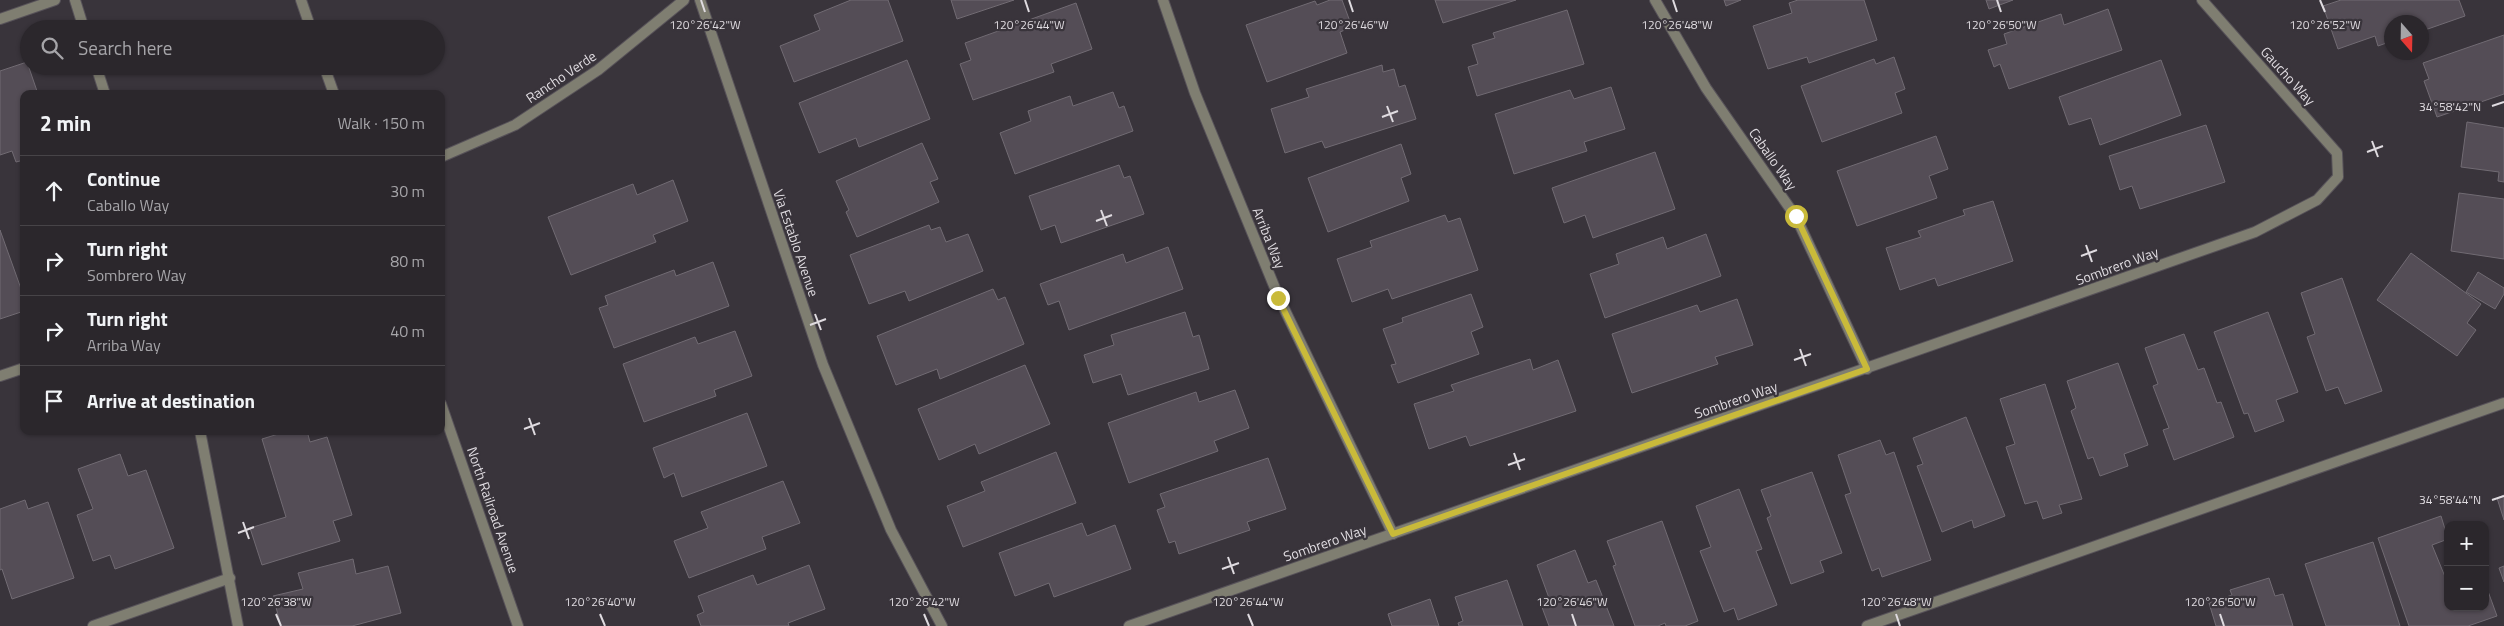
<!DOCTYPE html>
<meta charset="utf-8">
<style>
body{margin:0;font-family:"Titillium Web",sans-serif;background:#373338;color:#f1f3f6}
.controls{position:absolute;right:15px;bottom:15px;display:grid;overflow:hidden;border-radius:10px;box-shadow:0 1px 4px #0004}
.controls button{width:45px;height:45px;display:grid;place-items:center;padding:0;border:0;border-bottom:1px solid #474448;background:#2b272c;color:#f1f3f6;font:25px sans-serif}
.compass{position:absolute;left:2384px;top:15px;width:45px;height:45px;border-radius:50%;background:#2b272c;box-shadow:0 1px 4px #0004;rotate:160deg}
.stop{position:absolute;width:15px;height:15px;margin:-11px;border:4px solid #c9ba3a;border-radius:50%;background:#fff}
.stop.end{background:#c9ba3a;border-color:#fff;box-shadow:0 1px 5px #0008}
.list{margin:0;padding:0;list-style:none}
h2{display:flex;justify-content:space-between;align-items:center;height:65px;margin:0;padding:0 20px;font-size:21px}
h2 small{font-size:16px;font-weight:400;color:#a6a5a9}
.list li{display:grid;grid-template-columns:32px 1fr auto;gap:15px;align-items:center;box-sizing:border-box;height:70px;padding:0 20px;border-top:1px solid #474448}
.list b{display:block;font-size:19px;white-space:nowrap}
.list p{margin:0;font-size:16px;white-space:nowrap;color:#a6a5a9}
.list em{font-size:16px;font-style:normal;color:#a6a5a9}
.icon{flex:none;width:28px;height:28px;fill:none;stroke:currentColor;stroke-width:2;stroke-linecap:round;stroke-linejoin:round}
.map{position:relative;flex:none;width:2504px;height:626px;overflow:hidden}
.search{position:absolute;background:#2b272c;box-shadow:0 1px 4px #0004;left:20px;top:20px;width:425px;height:55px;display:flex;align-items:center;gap:12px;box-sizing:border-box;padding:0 18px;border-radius:28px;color:#a6a5a9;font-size:19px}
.panel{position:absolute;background:#2b272c;box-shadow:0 1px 4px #0004;left:20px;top:90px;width:425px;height:345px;border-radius:10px}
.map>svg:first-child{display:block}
.building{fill:#544d56;stroke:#716b73}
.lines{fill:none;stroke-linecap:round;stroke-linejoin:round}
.service-casing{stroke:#575259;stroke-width:12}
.minor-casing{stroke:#575259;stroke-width:12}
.tertiary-casing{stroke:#575259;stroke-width:12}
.service{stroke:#7f7e71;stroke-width:10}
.minor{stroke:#7f7e71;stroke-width:10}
.tertiary{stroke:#7f7e71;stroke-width:10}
.route{stroke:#c9ba3a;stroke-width:6}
.ticks{fill:none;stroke:#dfdbe0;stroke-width:2}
.labels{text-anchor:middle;stroke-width:4.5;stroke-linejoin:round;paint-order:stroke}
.street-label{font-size:14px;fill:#dfdbe0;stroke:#39343b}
.ticks-label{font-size:12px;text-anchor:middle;fill:#dfdbe0;stroke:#39343b;stroke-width:4.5;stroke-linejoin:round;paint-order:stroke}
</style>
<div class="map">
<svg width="2504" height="626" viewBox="0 0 2504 626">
<rect width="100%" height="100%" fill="#39343b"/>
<g class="building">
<polygon points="888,0 903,41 794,82 780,46 820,30 814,15 851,0"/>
<polygon points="951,0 1014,0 957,19"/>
<polygon points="1330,0 1342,0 1352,27 1340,32 1347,53 1267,82 1246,25 1315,1 1317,5"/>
<polygon points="1435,0 1516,0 1443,23"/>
<polygon points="1724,0 1741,0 1726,6"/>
<polygon points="1798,0 1864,0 1877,40 1809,63 1807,57 1768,69 1753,26 1792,13 1789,3"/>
<polygon points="1986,0 2013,0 1989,9"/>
<polygon points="2341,0 2459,0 2465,16 2422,31 2422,22 2392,22 2392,41 2378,46 2375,36 2338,49 2323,6"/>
<polygon points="1076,3 1092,49 1051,64 1054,72 973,100 960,64 971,60 965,43"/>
<polygon points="2108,9 2122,50 2009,89 2000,64 1994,67 1988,50 2007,44 2004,34 2061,14 2064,25"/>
<polygon points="1567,10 1584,64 1477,96 1468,67 1478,64 1472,45 1495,38 1493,33"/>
<polygon points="2504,35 2504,94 2437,117 2424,81 2429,79 2423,63"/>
<polygon points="1894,57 1905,89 1895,93 1902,113 1822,142 1801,86 1874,59 1876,64"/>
<polygon points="907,60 930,119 859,147 856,138 819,153 799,103"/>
<polygon points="2161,60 2181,115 2100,145 2091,118 2069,125 2059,97"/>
<polygon points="27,62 38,94 24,94 24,160 16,162 12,151 0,155 0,71"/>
<polygon points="1382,65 1383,72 1394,69 1399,87 1405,85 1416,119 1325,148 1322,141 1285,153 1271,109 1309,97 1306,89"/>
<polygon points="1611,87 1625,129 1584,142 1587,151 1514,174 1495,114 1570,90 1574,99"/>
<polygon points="1113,92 1119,108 1124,106 1133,131 1015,174 1000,133 1031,121 1028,111 1070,96 1073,106"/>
<polygon points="2467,122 2504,128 2504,182 2498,181 2499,172 2461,167"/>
<polygon points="2206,125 2225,182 2140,209 2132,186 2120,190 2109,156"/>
<polygon points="1936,136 1948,169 1929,176 1937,198 1857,226 1837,171"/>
<polygon points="922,143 938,179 930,182 939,202 857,237 846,212 849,210 836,181"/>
<polygon points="1401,144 1411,174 1401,178 1409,201 1328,232 1308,178"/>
<polygon points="1655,152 1675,209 1593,238 1585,215 1564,223 1552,188"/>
<polygon points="1119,165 1124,178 1130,176 1144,214 1061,243 1055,225 1041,230 1029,196"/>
<polygon points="673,180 688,221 653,235 656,242 571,275 548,217 633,184 637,195"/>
<polygon points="2459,193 2504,199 2504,259 2451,251"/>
<polygon points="1993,201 2013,261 1938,286 1935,278 1900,290 1886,248 1921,237 1918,231 1965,215 1963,210"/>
<polygon points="1445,215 1448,222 1460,218 1478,270 1392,299 1388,289 1352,302 1337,259 1372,247 1370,241"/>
<polygon points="929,225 931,230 940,227 946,242 968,234 983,271 909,301 905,291 869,304 850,255"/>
<polygon points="0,230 24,297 24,311 0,319"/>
<polygon points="1706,234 1721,276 1605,318 1590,274 1619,264 1616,254 1663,237 1667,249"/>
<polygon points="1168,247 1183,289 1069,330 1059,301 1048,305 1040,284 1123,254 1126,263"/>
<polygon points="2411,253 2481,304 2467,323 2476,330 2457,356 2377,300"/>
<polygon points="713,262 729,306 614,348 599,308 608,305 605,296 674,270 676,276"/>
<polygon points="2478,272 2504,288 2504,294 2495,309 2466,292"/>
<polygon points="2342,278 2382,391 2345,404 2338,387 2326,391 2307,337 2315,334 2301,293"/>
<polygon points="993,289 998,300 1005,297 1024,344 940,379 937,369 896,385 877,336"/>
<polygon points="1471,294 1483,327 1471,332 1479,354 1398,383 1391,365 1396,364 1383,329 1403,322 1402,318"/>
<polygon points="1737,299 1753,345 1715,357 1718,364 1632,393 1612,334 1697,305 1700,312"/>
<polygon points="1185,312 1193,337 1199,335 1209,369 1128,395 1121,374 1093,383 1084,355 1114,345 1111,335"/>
<polygon points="2268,312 2298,392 2276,400 2284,421 2255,432 2248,413 2244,414 2214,332"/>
<polygon points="735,331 752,376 714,390 716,396 644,422 623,364 695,337 698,344"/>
<polygon points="2184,334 2198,370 2204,368 2217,403 2221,402 2234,437 2174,460 2163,430 2169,428 2153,386 2158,384 2145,348"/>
<polygon points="1530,359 1533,370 1558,360 1576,411 1470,446 1466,436 1429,449 1414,404 1454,391 1451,385"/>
<polygon points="2118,363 2148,445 2124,454 2128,466 2100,476 2093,457 2088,459 2071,411 2076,408 2067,381"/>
<polygon points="1025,365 1050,424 979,454 975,444 939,460 918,409"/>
<polygon points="2045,384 2082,499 2059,505 2062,513 2043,519 2037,501 2025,504 2006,447 2015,444 2000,399"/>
<polygon points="1235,390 1249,428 1214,441 1218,451 1129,483 1108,423 1196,392 1199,402"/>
<polygon points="747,413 767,466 682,497 674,473 664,478 653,448"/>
<polygon points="1966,417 2005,516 1974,528 1972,520 1942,532 1917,466 1923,464 1913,438"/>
<polygon points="288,431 307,431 310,442 327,437 352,515 333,521 340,541 262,565 250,528 286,517 262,439"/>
<polygon points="1880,440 1886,455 1894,452 1931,560 1882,577 1879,568 1872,571 1845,495 1851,493 1838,455"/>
<polygon points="1056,452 1076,503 963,547 947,506 985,491 981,482"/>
<polygon points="120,454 128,476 146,470 174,548 115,569 110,555 93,561 77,515 93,509 78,469"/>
<polygon points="1268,458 1286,509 1247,522 1250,530 1179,554 1175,541 1169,543 1157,510 1165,507 1160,494"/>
<polygon points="1812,472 1842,553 1820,561 1824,572 1791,584 1767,518 1771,516 1761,490"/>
<polygon points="783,481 800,523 762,537 766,549 689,578 674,541 708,528 701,512"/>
<polygon points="1739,489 1762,549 1756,551 1777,605 1738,620 1734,608 1724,612 1700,551 1711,547 1696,506"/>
<polygon points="2504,495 2504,520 2497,498"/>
<polygon points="25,500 28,509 48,502 74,578 12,599 2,569 0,570 0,509"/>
<polygon points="2441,516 2448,539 2432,545 2448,584 2448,607 2485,607 2485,583 2497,616 2468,626 2409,626 2378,538"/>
<polygon points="1662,521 1698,621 1685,626 1666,626 1665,623 1658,626 1635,626 1613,566 1616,565 1607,541"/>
<polygon points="1082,523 1087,536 1115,525 1131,569 1054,597 1049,583 1015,596 999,553"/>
<polygon points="2373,542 2400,626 2326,626 2305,564"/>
<polygon points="1575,550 1588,583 1596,580 1614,626 1549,626 1540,602 1549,598 1537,565"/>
<polygon points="353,559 356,574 388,566 401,613 352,626 281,626 273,596 303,589 298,573"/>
<polygon points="809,565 825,609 788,623 789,626 701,626 697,615 704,612 698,596 753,575 757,585"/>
<polygon points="2504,566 2504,582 2499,568"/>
<polygon points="2269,578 2275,596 2283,594 2293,626 2216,626 2209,603 2232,595 2230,590"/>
<polygon points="1507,580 1523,626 1459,626 1458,623 1463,621 1455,597"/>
<polygon points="1430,599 1439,626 1392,626 1388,614"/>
</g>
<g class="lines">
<g class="service-casing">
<g id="service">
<polyline points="75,0 84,29"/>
<polyline points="0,19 55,0"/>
<polyline points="96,66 105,94"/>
<polyline points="0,376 24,368"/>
<polyline points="200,431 238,626"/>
<polyline points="93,626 230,578"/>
<polyline points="1867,626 2504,403"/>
</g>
</g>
<g class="minor-casing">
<g id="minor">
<polyline points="700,0 823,365 891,530 942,626"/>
<polyline points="1163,0 1195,93 1279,298 1393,534"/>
<polyline points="1655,0 1706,88 1796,217 1867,369"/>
<polyline points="441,157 515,125 598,70 684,0"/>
<polyline points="1129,626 2255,232 2317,200 2338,177 2337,153 2202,0"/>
</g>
</g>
<g class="tertiary-casing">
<g id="tertiary">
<polyline points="301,0 311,29"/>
<polyline points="324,66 334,94"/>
<polyline points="441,404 518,626"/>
</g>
</g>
<use href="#service" class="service"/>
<use href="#minor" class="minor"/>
<use href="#tertiary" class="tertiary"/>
</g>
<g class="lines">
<polyline class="route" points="1278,298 1393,534 1867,369 1796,216"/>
</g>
<path class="ticks" d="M 701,0 L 705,12M 1025,0 L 1029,12M 1349,0 L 1353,12M 1673,0 L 1677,12M 1997,0 L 2001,12M 2320,0 L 2325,12M 1387,106 L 1393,122M 2492,106 L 2504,102M 1382,117 L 1398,111M 2372,141 L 2378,157M 2367,152 L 2383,146M 1101,210 L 1107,226M 1096,221 L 1112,215M 2086,245 L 2092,262M 2081,256 L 2097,250M 815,314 L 821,330M 810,325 L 826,319M 1800,349 L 1806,366M 1794,360 L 1811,354M 529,418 L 535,435M 524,429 L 540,423M 1514,453 L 1520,470M 1508,465 L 1525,459M 2492,500 L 2504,496M 243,522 L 249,539M 238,533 L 254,527M 1228,557 L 1234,574M 1222,569 L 1239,563M 276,614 L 281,626M 600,614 L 605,626M 924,614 L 929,626M 1248,614 L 1253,626M 1572,614 L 1576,626M 1896,614 L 1900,626M 2220,614 L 2224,626"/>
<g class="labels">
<g class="street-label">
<text transform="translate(2288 76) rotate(48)" y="5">Gaucho Way</text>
<text transform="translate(561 77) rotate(-34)" y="5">Rancho Verde</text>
<text transform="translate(1773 159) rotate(55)" y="5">Caballo Way</text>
<text transform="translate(1269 238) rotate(68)" y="5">Arriba Way</text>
<text transform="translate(796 243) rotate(71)" y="5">Via Establo Avenue</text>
<text transform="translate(2117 266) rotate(-20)" y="5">Sombrero Way</text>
<text transform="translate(1736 400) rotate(-19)" y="5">Sombrero Way</text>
<text transform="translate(493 510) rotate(71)" y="5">North Railroad Avenue</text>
<text transform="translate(1325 543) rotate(-19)" y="5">Sombrero Way</text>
</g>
</g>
<g class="ticks-label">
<text x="2325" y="29">120°26'52"W</text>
<text x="705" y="29">120°26'42"W</text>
<text x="1029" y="29">120°26'44"W</text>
<text x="1353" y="29">120°26'46"W</text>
<text x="1677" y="29">120°26'48"W</text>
<text x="2001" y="29">120°26'50"W</text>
<text x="2450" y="111">34°58'42"N</text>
<text x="2450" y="504">34°58'44"N</text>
<text x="276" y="606">120°26'38"W</text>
<text x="600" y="606">120°26'40"W</text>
<text x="924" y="606">120°26'42"W</text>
<text x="1248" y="606">120°26'44"W</text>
<text x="1572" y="606">120°26'46"W</text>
<text x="1896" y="606">120°26'48"W</text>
<text x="2220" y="606">120°26'50"W</text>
</g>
</svg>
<div class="controls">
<button>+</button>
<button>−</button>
</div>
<svg class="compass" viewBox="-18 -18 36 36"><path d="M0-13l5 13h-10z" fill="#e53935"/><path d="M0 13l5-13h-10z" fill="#a6a5a9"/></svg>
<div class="stop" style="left:1796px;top:216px"></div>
<div class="stop end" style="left:1278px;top:298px"></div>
<div class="search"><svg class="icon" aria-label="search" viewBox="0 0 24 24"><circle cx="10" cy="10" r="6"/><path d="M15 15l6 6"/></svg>Search here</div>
<section class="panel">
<h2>2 min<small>Walk · 150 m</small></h2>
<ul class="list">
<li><svg class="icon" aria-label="ahead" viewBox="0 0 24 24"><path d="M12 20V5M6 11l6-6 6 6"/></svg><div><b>Continue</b><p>Caballo Way</p></div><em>30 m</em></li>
<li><svg class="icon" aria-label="right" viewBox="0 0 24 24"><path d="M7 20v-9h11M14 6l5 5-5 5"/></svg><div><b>Turn right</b><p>Sombrero Way</p></div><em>80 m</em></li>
<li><svg class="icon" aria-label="right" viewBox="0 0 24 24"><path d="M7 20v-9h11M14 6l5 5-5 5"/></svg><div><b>Turn right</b><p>Arriba Way</p></div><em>40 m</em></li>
<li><svg class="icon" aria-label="arrive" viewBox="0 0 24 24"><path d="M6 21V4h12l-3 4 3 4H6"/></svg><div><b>Arrive at destination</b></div></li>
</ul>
</section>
</div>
